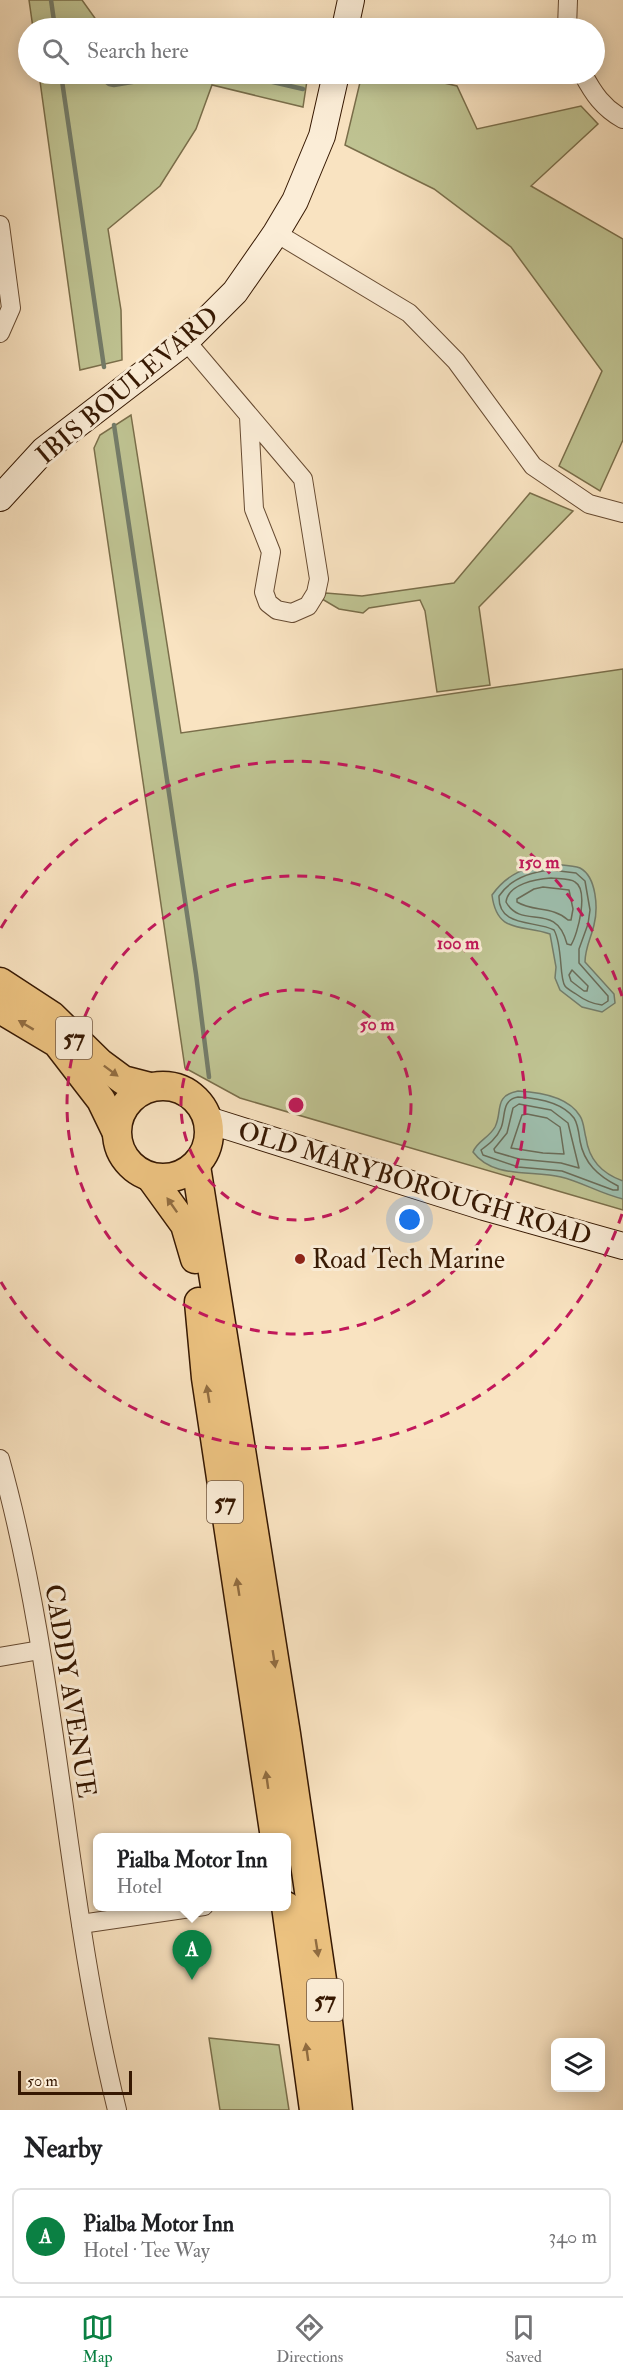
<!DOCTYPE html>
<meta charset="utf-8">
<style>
body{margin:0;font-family:"IM FELL Double Pica",serif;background:#f2f2f2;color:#202124}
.controls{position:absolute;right:18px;bottom:18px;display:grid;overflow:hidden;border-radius:9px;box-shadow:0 3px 15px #0003}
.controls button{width:54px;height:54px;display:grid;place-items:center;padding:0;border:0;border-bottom:2px solid #e0e0e0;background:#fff;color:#202124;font:30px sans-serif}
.scale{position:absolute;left:18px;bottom:15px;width:114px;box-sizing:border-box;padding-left:6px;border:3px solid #361802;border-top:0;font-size:16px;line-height:21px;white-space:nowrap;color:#361802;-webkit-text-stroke:4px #fbedd7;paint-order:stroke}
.you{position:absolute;left:410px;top:1220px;width:21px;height:21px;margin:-15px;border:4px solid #fff;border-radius:50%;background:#1a73e8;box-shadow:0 0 0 9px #1a73e833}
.badge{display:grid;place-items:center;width:39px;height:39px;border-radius:50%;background:#0b8043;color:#fff;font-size:20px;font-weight:700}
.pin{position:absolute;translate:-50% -50px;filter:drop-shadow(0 2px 3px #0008)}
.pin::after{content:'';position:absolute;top:32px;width:21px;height:18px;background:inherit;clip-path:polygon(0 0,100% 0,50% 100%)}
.popup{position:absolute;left:93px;top:1833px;width:198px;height:78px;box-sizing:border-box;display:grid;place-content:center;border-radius:9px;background:#fff;filter:drop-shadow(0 2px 4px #0005);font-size:20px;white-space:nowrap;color:#757577}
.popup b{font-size:22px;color:#202124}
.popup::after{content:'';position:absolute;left:50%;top:100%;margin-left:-12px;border:12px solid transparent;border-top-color:#fff}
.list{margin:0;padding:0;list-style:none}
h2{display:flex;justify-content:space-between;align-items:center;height:78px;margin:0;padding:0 24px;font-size:26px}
h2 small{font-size:20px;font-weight:400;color:#757577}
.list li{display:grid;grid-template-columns:39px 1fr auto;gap:18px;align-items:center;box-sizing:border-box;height:96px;margin:0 12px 12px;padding:0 12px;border:2px solid #e0e0e0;border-radius:9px}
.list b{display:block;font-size:22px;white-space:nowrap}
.list p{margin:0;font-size:20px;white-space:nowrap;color:#757577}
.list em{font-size:20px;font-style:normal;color:#757577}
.icon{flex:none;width:33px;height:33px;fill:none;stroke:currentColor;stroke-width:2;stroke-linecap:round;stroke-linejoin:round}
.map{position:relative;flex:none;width:623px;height:2110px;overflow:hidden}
.search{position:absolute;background:#fff;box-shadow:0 3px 15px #0003;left:18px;right:18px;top:18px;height:66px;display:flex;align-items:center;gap:15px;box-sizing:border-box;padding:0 21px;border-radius:33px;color:#757577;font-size:22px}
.sheet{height:186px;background:#fff}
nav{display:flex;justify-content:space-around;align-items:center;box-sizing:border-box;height:84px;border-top:2px solid #e0e0e0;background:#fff;font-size:16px;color:#757577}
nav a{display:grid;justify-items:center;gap:3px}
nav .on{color:#0b8043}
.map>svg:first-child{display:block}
.green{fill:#bfc392;stroke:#7a6e4a;stroke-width:1.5}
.water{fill:#9ebfae;stroke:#747c69;stroke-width:1.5}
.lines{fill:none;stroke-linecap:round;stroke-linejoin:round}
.shore{stroke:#6a6c58;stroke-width:1.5}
.stream{stroke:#747c69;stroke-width:4.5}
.street-casing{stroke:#674b32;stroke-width:20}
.secondary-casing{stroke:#361802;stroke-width:28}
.primary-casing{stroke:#361802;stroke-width:31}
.street{stroke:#fbedd7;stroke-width:18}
.secondary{stroke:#fbedd7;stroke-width:26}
.primary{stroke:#ecc280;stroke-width:28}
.oneway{fill:#916d41}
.ring{fill:none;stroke:#c2185b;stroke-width:3;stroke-dasharray:10 8}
.poi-dot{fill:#8f2418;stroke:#fbedd7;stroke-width:2}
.labels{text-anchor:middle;stroke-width:6;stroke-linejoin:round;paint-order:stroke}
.shield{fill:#fbedd7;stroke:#715842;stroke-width:1.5}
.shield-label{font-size:24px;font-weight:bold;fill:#361802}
.street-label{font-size:26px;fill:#361802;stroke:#fbedd7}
.poi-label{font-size:26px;fill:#361802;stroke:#fbedd7;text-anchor:start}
.centre{fill:#c2185b;stroke:#fbedd7;stroke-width:3}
.ring-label{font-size:18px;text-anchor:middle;font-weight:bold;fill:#c2185b;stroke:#fbedd7;stroke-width:6;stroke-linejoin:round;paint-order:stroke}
</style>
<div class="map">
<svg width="623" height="2110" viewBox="0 0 623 2110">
<rect width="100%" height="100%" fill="#f9e3c1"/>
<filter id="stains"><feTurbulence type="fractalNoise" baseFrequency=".00333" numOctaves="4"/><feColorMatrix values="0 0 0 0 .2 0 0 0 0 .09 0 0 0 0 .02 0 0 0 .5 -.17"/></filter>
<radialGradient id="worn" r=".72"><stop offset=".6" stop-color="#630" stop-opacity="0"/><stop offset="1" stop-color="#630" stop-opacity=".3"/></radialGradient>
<g class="green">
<polygon points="29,0 82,0 102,28 33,28"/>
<polygon points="39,74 308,74 303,107 212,85 196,129 160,186 108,229 121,310 122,360 80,370"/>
<polygon points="362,74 405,74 457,86 477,129 581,106 598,124 531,186 623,239 623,440 600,491 559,466 602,371 511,247 434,189 345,145"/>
<polygon points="131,415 181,733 623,669 623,1210 240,1098 185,1068 94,448 100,435"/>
<polygon points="530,493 573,511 479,607 490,685 437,692 425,611 420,600 369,608 363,613 339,609 322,599 326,593 362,596 454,583"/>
<polygon points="209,2038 279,2045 289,2110 220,2110"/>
</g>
<g class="water">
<path d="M 552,864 C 559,865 573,865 580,868 C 597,877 598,909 594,925 C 591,938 585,948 585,962 L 614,994 L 615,1003 L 602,1012 L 582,1007 L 560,990 L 555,978 L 556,967 L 550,934 C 523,924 497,935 492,895 C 507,874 526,866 552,864 Z"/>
<path d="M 518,1091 C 538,1092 568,1096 580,1116 C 584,1122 584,1131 586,1138 C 589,1160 603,1174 623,1181 L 623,1199 C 601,1194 582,1182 561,1177 C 532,1170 493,1179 473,1152 C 477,1141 489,1138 495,1127 C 503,1111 493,1096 518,1091 Z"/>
</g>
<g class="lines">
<g class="shore">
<path d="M 551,870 L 576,873 L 585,881 L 590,910 L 588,924 L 579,949 L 579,963 L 608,996 L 608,1001 L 602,1005 C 592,1004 584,1000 576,994 C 573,992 567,989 565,986 C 559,978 563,946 554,930 C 535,920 498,928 499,896 C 511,878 530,872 551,870 Z"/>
<path d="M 551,878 C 557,879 570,878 575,882 C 589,890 578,934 571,945 L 567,944 C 556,900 522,931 506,902 C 508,884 536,879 551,878 Z"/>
<path d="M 543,887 L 569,890 L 573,909 L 571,920 L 568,920 C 553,906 533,912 517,902 L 517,899 L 534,889 Z"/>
<polygon points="572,970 588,986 587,991 584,991 571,981 569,975"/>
<path d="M 518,1097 C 536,1098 562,1102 574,1118 C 578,1124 579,1134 580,1141 C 584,1163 598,1176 618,1186 L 618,1190 L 613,1190 L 562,1171 L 518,1167 L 483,1155 L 481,1150 C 489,1144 497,1138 501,1128 C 506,1116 501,1100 518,1097 Z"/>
<polygon points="519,1104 551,1110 568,1123 579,1168 561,1163 519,1159 495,1152 494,1149 507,1133 513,1108"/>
<polygon points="527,1114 547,1118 560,1127 564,1154 543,1153 511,1148 522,1115"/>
</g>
<g class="stream">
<polyline points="51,0 55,28"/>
<polyline points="61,74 104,367"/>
<polyline points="96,74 109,84 114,85 180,74"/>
<polyline points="238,74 303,89"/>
<polyline points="114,425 196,974 209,1077"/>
</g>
<g class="street-casing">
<g id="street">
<polyline points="567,28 568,0"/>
<path d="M 583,74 C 593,93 603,108 623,119"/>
<polyline points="0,225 11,308 0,333"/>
<polyline points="276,233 409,313 456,361 533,466 589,504 623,513"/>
<polyline points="186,341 303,479 319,579 316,593 308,606 292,613 277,610 268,603 264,592 271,552 254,509 249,417"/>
<path d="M 0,1459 C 59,1671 64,1896 117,2110"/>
<polyline points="0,1657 40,1650"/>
<polyline points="81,1924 204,1906"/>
</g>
</g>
<g class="secondary-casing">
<g id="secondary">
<polyline points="345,28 351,0"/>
<polyline points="0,498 44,450 186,341 235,292 276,233 295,201 322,136 336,74"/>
<polyline points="208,1120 484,1207 623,1246"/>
</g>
</g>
<g class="primary-casing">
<g id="primary">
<polyline points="0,982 52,1016 100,1063 123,1080 150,1087"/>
<polyline points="0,1009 57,1043 101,1100 116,1131"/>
<circle cx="163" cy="1132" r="46"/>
<polyline points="196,1166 286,1734 328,2021 338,2110"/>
<polyline points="151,1178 185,1225 195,1259"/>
<polyline points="199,1302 206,1378 275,1838"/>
<polyline points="286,1906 314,2110"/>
</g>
</g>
<use href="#street" class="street"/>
<use href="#secondary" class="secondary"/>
<use href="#primary" class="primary"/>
</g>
<defs><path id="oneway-solid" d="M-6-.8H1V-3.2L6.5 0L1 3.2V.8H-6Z" transform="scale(1.5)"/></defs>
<g class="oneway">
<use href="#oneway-solid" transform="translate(26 1025) rotate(-149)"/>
<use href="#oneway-solid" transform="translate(111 1071) rotate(37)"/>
<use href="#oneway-solid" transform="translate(172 1205) rotate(-125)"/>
<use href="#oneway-solid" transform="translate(208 1394) rotate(-99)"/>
<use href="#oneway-solid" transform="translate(238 1587) rotate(-99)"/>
<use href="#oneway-solid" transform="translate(274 1659) rotate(81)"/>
<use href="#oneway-solid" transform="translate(267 1780) rotate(-98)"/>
<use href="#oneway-solid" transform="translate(317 1948) rotate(81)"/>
<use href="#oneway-solid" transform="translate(307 2052) rotate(-98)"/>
</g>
<g class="ring">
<circle cx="296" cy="1105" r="115"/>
<circle cx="296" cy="1105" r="229"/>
<path d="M622 1214A344 344 0 0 1 1 1282M1 928A344 344 0 0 1 622 996"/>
</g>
<circle class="poi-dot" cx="300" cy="1259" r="6"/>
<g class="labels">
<g class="shield">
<rect x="56" y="1017" width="36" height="42" rx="4.5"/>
<rect x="207" y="1481" width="36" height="42" rx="4.5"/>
<rect x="307" y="1979" width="36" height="42" rx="4.5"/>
</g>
<g class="shield-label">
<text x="74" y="1046">57</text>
<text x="225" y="1510">57</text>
<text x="325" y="2008">57</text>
</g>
<g class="street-label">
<text transform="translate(127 385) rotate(-40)" y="9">IBIS BOULEVARD</text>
<text transform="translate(415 1183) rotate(17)" y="9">OLD MARYBOROUGH ROAD</text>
<text transform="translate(71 1691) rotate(81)" y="9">CADDY AVENUE</text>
</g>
<g class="poi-label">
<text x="312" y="1268">Road Tech Marine</text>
</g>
</g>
<circle cx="296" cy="1105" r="9" class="centre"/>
<g class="ring-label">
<text x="539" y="868">150 m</text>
<text x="458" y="949">100 m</text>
<text x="377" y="1030">50 m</text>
</g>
<rect width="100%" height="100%" filter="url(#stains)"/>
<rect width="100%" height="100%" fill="url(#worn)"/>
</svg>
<div class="controls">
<button><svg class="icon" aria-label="layers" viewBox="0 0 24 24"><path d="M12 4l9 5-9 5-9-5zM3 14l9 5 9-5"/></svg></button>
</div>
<div class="scale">50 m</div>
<div class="you"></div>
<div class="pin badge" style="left:192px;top:1980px">A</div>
<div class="popup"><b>Pialba Motor Inn</b>Hotel</div>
<div class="search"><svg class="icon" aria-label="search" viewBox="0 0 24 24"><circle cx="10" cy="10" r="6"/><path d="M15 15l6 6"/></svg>Search here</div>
</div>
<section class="sheet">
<h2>Nearby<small></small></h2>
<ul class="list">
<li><span class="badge">A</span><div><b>Pialba Motor Inn</b><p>Hotel · Tee Way</p></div><em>340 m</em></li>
</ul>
</section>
<nav>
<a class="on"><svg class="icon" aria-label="map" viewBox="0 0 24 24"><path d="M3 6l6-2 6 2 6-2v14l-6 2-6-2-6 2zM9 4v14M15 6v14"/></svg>Map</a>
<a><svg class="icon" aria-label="directions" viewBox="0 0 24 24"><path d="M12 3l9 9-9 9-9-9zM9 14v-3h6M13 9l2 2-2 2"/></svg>Directions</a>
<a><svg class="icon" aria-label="saved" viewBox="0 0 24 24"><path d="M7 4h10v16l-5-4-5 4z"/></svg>Saved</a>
</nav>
